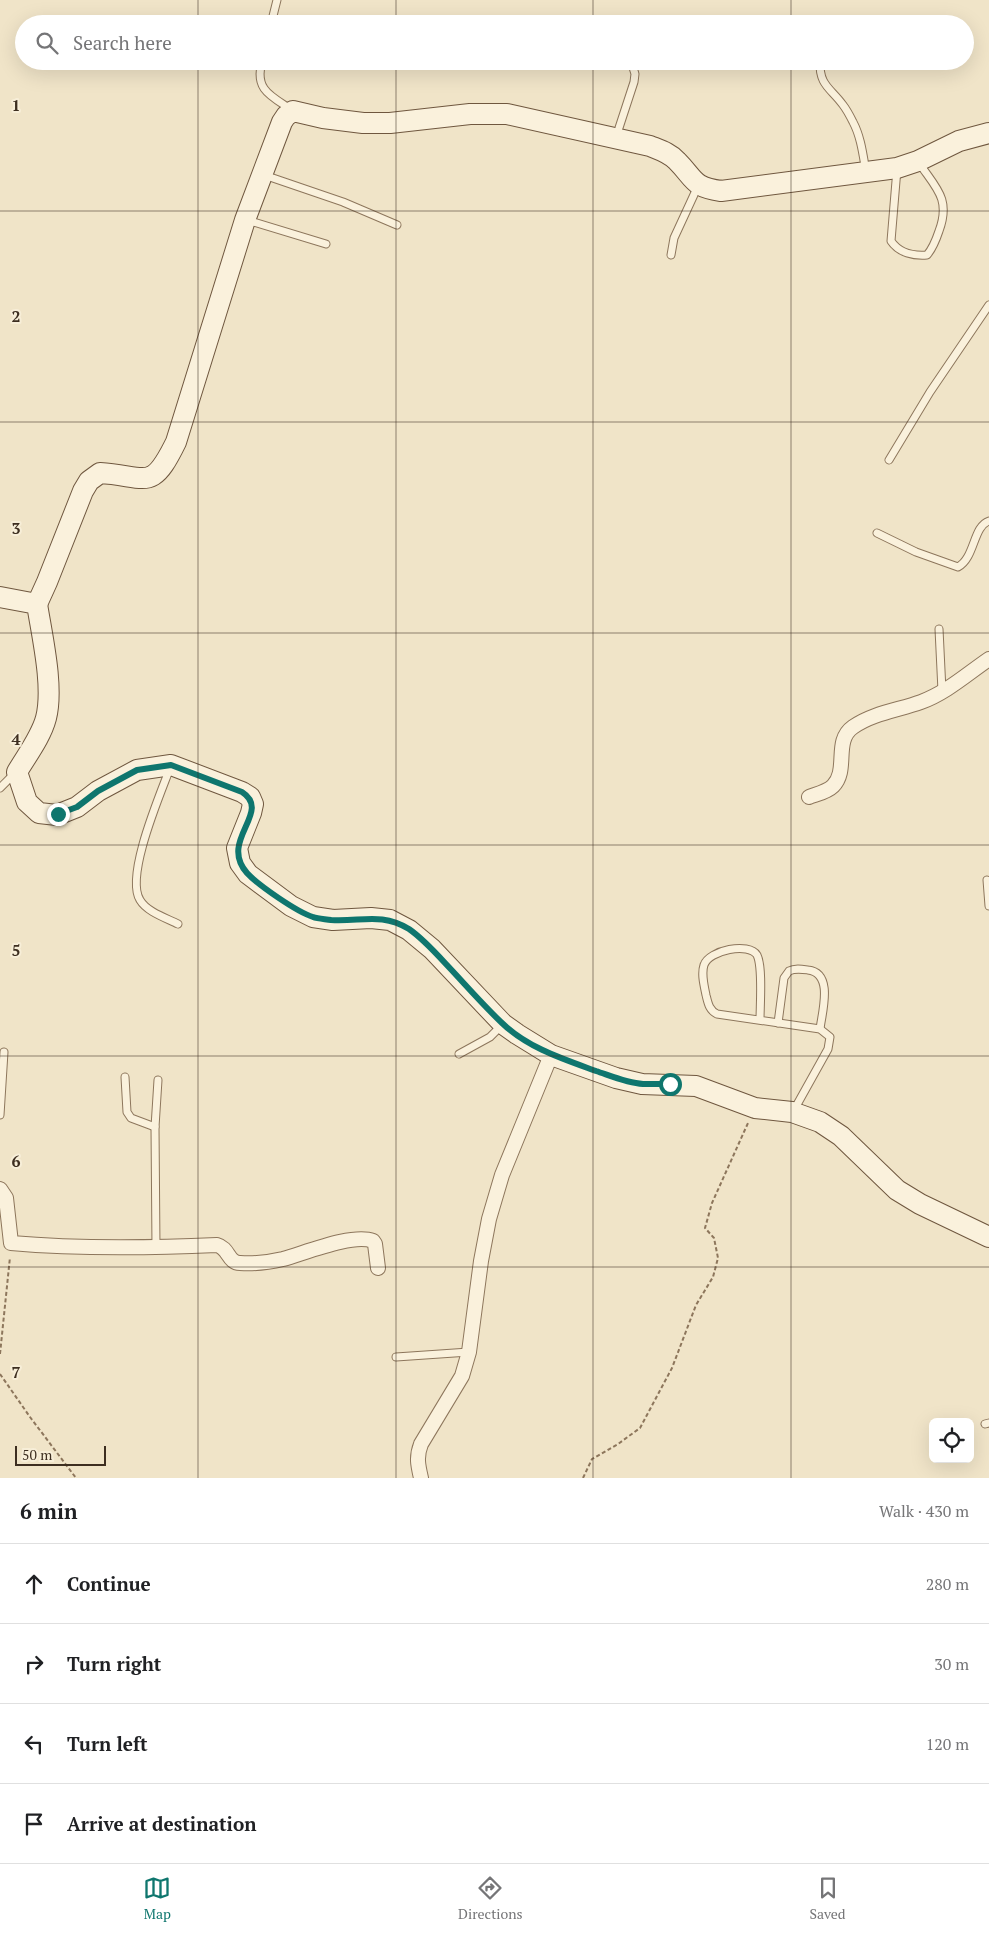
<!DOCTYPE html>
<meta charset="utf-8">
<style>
body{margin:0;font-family:"PT Serif",serif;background:#f2f2f2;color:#202124}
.controls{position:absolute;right:15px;bottom:15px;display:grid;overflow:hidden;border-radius:8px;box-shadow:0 5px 20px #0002}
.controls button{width:45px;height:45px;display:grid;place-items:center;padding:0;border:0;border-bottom:1px solid #e0e0e0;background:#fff;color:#202124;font:25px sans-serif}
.scale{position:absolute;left:15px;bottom:12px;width:91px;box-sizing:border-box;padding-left:5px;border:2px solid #3d2e20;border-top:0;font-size:14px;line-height:18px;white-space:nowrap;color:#3d2e20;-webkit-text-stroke:4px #f7eed8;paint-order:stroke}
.stop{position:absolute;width:15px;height:15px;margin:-11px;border:4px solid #0f766e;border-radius:50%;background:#fff}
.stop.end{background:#0f766e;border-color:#fff;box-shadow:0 1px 5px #0008}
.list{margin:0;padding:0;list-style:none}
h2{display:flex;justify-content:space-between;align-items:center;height:65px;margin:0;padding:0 20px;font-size:21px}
h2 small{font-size:16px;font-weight:400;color:#757577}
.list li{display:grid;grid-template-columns:32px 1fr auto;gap:15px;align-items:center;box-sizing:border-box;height:80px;padding:0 20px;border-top:1px solid #e0e0e0}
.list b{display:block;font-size:19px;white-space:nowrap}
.list em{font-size:16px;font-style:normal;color:#757577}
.icon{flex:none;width:28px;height:28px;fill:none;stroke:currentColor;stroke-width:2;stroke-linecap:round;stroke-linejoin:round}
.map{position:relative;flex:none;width:989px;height:1478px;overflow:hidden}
.search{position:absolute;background:#fff;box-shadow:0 5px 20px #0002;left:15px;right:15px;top:15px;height:55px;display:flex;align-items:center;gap:12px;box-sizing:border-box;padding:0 18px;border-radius:28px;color:#757577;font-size:19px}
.sheet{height:385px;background:#fff}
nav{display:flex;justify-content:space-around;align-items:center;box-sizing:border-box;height:70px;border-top:1px solid #e0e0e0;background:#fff;font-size:14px;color:#757577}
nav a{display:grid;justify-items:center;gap:2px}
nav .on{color:#0f766e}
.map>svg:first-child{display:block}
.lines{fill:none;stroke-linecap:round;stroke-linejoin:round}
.lane-casing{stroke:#8d765c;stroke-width:9}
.street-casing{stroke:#8d765c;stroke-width:16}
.secondary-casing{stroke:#6f573f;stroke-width:22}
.path{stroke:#8d765c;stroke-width:2;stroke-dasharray:4 2.5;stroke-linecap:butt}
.lane{stroke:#faf1dc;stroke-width:7}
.street{stroke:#faf1dc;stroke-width:14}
.secondary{stroke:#faf1dc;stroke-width:20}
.route{stroke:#0f766e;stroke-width:6}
.grid{fill:none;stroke:#3d2e20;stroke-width:1;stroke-opacity:0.55}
.grid-label{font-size:16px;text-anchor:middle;font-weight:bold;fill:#3d2e20;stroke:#f7eed8;stroke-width:4;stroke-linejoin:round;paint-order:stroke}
</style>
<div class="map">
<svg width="989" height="1478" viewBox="0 0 989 1478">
<rect width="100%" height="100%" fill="#f0e4c8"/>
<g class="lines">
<g class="lane-casing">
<g id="lane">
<polyline points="271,24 277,0"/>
<polyline points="830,24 830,22"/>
<path d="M 262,61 C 254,90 271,96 292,110"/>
<path d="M 820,61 C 819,86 831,88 843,105 C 847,110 850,116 853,122 C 861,137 863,155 866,172"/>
<polyline points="616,137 634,82 635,74 631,61"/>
<path d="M 897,169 L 891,241 C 899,253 914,256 927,255 C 933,248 936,240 939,231 C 951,199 936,188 919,163"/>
<polyline points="264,175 343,202 397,225"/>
<polyline points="247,220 326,244"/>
<polyline points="671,255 674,238 698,186"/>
<polyline points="889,460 930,392 989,305"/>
<path d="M 877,533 L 916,552 L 958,567 C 975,558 973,526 989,521"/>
<polyline points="939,629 942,691"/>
<path d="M 170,768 C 160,795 125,876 140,900 C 147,912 166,918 178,924"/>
<polyline points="0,788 14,774"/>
<polyline points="987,880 989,906"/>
<path d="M 760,1020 C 760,1005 763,967 757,955 C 749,942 709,950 704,965 C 701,974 704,985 706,995 C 708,1003 709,1010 717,1014 L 820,1029 L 830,1037 L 828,1049 L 794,1110"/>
<path d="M 778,1023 L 784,978 L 789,971 C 795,968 801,969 808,970 C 834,973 822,1012 820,1029"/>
<polyline points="459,1054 490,1037 501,1026"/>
<polyline points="125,1077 127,1112 131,1118 155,1127"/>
<polyline points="0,1115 4,1052"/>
<polyline points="156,1248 155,1127 158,1080"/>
<polyline points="396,1357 469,1352"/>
<polyline points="985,1424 989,1423"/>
</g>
</g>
<g class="street-casing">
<g id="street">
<path d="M 809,797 C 817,794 827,792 833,786 C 849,770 833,741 853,727 C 873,713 899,710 921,702 C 946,693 967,674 989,659"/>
<path d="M 0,1189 L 6,1198 L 11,1243 C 79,1249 149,1248 217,1245 C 229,1248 228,1263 240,1263 C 253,1264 270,1262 283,1259 C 305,1253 353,1233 373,1241 L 375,1244 L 378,1268"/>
<path d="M 421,1478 C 418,1465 416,1457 421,1444 L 462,1376 L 469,1352 L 481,1261 L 489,1219 L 502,1175 L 551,1055"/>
</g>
</g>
<g class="secondary-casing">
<g id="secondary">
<path d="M 0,597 L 37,604 C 42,636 54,687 46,718 C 41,737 27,755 17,772 L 27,802 L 39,813 L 57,815 L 77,807 L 98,791 L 137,770 L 171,765 L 242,792 L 250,797 L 253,804 L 251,813 L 237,848 L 240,863 L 248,874 L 291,906 L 313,917 L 333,920 L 371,918 L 390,920 L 409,930 L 432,949 L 503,1024 L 517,1034 L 551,1055 L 616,1078 L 642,1084 L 696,1086 L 755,1108 L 792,1112 L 820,1122 L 841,1136 L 897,1190 L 920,1204 L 989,1237"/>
<path d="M 37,604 L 47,582 L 83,491 L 89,481 L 100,473 C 148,476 151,493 176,442 L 245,220 L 282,122 L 286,116 L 293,111 L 323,118 L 363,123 L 390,123 L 470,114 L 507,114 L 650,146 C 660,150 670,153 677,161 C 695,179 692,187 721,191 L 897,168 L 918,161 L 959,141 L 989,133"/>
</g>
</g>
<g class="path">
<polyline points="0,1354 10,1257"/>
<polyline points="0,1374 30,1417 76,1478"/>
<polyline points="583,1478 592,1459 618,1444 640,1428 672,1368 696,1305 713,1277 718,1258 714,1238 705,1228 712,1203 748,1123"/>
</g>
<use href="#lane" class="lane"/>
<use href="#street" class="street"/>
<use href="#secondary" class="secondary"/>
</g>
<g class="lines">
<path class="route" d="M 58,814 L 77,807 L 98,791 L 137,770 L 171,765 L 242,792 C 273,812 218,840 247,873 C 258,885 297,912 313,917 C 318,919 326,919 331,920 C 361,922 381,912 409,929 C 422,938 434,951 445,963 C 464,983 482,1004 502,1023 C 528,1048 563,1059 596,1071 C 611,1076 627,1083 643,1084 C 652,1084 661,1084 670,1084"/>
</g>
<path class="grid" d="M 198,0 L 198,24M 396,0 L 396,24M 593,0 L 593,24M 791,0 L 791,24M 198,61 L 198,1478M 396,61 L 396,1478M 593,61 L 593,1478M 791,61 L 791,1478M 0,211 L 989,211M 0,422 L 989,422M 0,633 L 989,633M 0,845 L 989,845M 0,1056 L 989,1056M 0,1267 L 989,1267"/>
<g class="grid-label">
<text x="16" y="111">1</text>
<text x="16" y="322">2</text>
<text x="16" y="534">3</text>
<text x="16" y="745">4</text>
<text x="16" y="956">5</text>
<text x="16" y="1167">6</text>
<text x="16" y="1378">7</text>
</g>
</svg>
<div class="controls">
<button><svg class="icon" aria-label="locate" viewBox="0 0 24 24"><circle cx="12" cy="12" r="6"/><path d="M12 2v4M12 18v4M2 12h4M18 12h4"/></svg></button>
</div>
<div class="scale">50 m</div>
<div class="stop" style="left:670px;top:1084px"></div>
<div class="stop end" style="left:58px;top:814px"></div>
<div class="search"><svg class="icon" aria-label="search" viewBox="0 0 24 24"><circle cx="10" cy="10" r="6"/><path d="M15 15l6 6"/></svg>Search here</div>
</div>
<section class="sheet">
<h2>6 min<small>Walk · 430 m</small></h2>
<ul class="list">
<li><svg class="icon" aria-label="ahead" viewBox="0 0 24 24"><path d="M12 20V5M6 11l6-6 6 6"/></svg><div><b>Continue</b></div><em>280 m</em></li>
<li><svg class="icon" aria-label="right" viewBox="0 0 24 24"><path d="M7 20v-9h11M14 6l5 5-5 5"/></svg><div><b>Turn right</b></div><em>30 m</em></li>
<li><svg class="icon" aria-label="left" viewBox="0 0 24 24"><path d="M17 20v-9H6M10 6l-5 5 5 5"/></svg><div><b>Turn left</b></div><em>120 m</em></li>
<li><svg class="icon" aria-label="arrive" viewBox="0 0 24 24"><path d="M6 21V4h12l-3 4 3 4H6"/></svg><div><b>Arrive at destination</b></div></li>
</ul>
</section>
<nav>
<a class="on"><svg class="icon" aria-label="map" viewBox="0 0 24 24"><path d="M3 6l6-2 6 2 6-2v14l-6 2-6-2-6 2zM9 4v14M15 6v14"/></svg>Map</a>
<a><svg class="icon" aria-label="directions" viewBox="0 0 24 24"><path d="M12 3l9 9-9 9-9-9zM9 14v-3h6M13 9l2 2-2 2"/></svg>Directions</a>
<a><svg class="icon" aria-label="saved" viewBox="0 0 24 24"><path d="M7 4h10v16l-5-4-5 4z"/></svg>Saved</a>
</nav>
